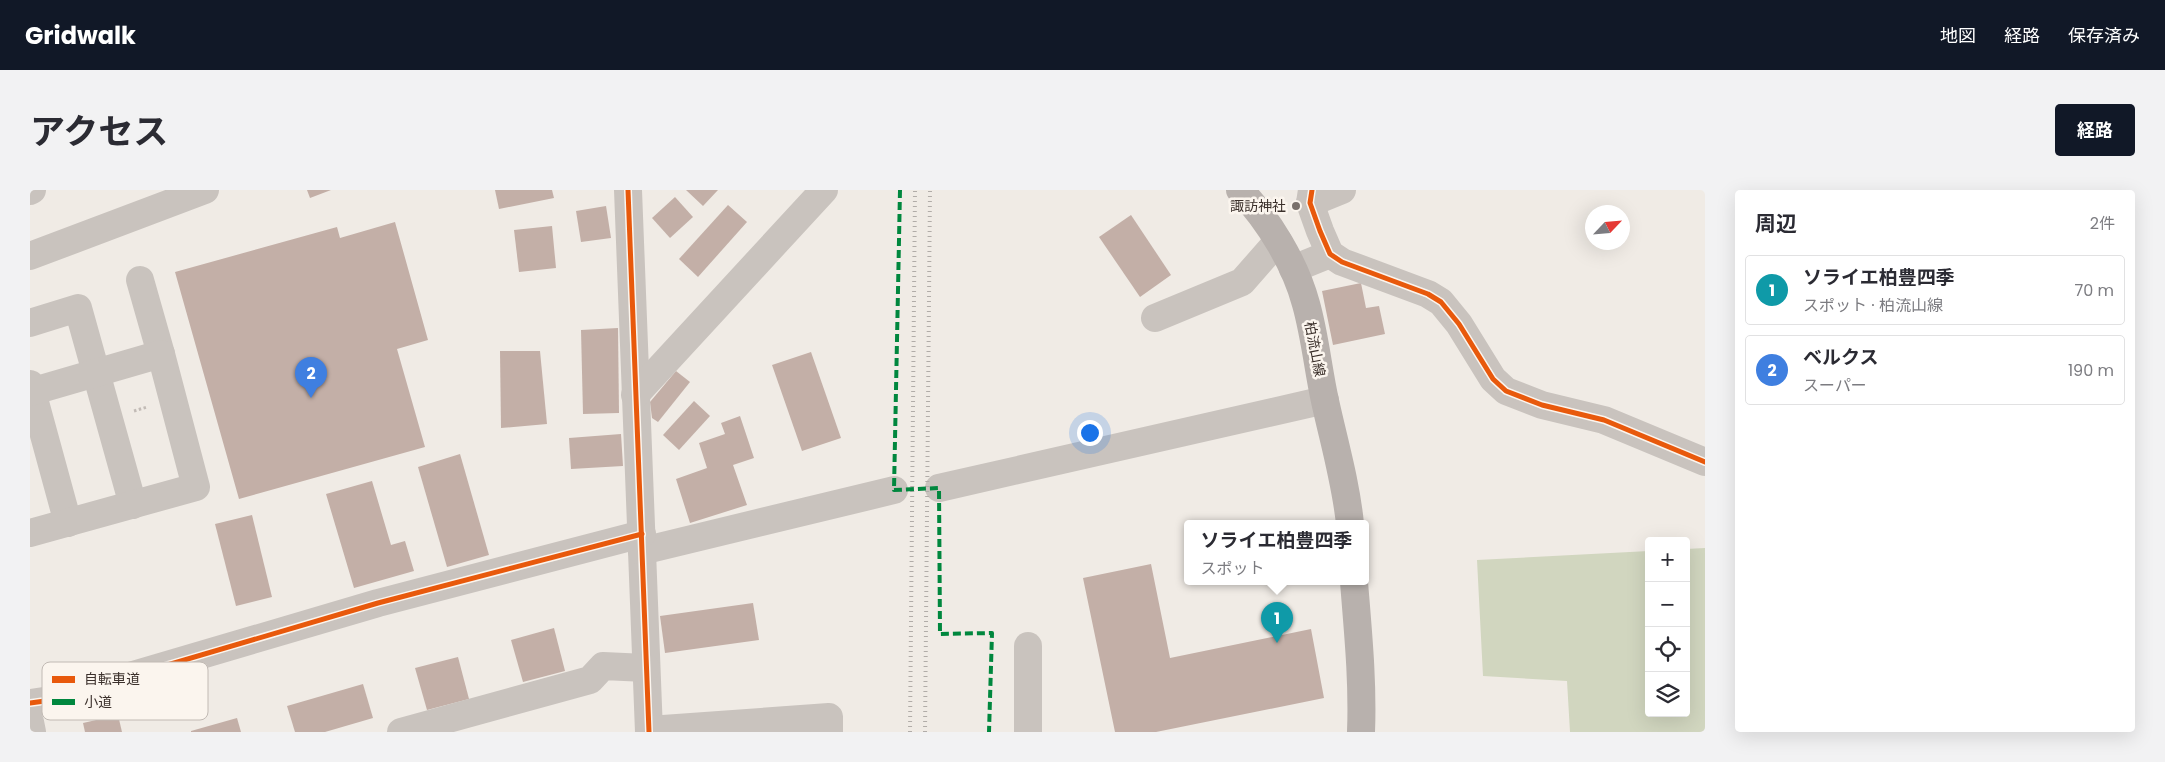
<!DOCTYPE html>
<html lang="ja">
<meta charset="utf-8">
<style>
body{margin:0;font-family:Poppins,"Noto Sans JP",sans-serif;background:#f2f2f3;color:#2b2b33}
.controls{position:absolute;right:15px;bottom:15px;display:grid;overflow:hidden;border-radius:5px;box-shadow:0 5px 20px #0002}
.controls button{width:45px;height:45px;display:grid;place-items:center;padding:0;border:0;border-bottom:1px solid #e1e1e2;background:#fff;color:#2b2b33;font:25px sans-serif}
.compass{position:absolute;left:1555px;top:15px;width:45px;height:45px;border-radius:50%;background:#fff;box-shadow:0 5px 20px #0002;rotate:64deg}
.you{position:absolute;left:1059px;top:242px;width:18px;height:18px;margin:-12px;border:4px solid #fff;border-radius:50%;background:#1a73e8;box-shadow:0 0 0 8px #1a73e833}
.badge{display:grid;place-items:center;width:32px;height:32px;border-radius:50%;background:#111827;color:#fff;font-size:16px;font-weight:700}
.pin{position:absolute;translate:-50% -41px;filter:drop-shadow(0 1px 2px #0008)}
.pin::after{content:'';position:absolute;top:26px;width:18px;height:15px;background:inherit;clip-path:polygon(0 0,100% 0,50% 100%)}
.popup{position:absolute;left:1154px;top:330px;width:185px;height:65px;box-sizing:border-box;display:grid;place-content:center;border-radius:5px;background:#fff;filter:drop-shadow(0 1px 4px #0005);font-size:16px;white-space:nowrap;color:#7c7c81}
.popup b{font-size:19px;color:#2b2b33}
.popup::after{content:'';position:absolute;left:50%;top:100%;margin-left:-10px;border:10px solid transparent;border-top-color:#fff}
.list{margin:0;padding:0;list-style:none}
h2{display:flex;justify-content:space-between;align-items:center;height:65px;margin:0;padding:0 20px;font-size:21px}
h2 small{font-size:16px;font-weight:400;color:#7c7c81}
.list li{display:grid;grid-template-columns:32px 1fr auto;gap:15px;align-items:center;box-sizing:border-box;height:70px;margin:0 10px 10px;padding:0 10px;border:1px solid #e1e1e2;border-radius:5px}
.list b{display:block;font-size:19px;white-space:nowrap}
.list p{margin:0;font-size:16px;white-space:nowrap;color:#7c7c81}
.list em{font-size:16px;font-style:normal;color:#7c7c81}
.icon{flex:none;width:28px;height:28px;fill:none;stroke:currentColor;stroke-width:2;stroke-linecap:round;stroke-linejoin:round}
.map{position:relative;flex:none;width:1675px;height:542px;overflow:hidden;border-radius:5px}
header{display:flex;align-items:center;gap:30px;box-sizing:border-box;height:70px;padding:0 25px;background:#111827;color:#fff}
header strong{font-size:24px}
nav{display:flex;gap:28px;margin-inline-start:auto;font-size:18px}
.intro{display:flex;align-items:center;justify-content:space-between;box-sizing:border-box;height:120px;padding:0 30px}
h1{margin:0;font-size:35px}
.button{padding:12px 22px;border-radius:5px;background:#111827;color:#fff;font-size:18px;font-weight:700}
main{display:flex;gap:30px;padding:0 30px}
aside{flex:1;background:#fff;border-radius:5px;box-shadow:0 5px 20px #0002}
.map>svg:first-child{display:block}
.green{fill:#d1d6bf}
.building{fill:#c3afa7}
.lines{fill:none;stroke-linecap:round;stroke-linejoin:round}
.path{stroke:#c2bbb6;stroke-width:3;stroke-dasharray:2.5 2.5;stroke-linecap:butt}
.minor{stroke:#c9c3be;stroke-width:28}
.major{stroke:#b8b1ad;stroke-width:28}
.rail{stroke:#b1aca8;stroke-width:4;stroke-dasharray:1 4;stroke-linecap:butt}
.quiet{stroke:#00873e;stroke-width:4;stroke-dasharray:8 4;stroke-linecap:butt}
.cycleway-casing{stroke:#fbf5ee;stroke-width:8}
.cycleway{stroke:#e8590c;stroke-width:5}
.poi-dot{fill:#7a716c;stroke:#fbf5ee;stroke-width:2}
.labels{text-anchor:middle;stroke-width:5;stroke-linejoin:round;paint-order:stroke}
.poi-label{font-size:14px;fill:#3b302b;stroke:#fbf5ee;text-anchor:end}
.street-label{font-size:14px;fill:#3b302b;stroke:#fbf5ee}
.key{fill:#fbf5ee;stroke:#c1bab4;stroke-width:1}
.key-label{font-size:14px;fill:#3b302b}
</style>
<header>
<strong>Gridwalk</strong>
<nav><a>地図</a><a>経路</a><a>保存済み</a></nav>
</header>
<div class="intro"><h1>アクセス</h1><a class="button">経路</a></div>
<main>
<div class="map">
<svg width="1675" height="542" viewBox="0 0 1675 542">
<rect width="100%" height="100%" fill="#f0ebe5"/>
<polygon class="green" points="1675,358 1675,542 1540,542 1537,491 1453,486 1447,370 1619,361 1619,523 1656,523 1656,359"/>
<g class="building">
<polygon points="277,0 301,0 280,8"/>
<polygon points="465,0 522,0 524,8 469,19"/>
<polygon points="656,0 688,0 673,16"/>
<polygon points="645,7 663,27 640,48 622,28"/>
<polygon points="698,15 717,32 668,87 649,69"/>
<polygon points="576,16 581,48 551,52 546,21"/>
<polygon points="1101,25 1141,85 1110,107 1069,47"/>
<polygon points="365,32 398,150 367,159 395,257 209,309 145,82 307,37 310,48"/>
<polygon points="522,36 526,78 489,82 484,40"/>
<polygon points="1331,93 1336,118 1349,116 1355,144 1303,155 1292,101"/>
<polygon points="588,138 589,223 553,224 551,140"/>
<polygon points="470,161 510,161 517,234 471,238"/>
<polygon points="781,162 811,248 772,261 742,175"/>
<polygon points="646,181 660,192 628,232 622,228 620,212"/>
<polygon points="664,211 680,226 649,260 633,245"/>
<polygon points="710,226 724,268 703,275 717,315 660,333 646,289 677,278 669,253 695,244 691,233"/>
<polygon points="591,244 593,276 541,279 539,248"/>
<polygon points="430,264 459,365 417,377 388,277"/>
<polygon points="342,291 361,355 375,351 384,381 324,398 296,304"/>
<polygon points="222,325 242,407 206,416 185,334"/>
<polygon points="1121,374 1140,468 1281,439 1294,508 1126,542 1085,542 1053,388"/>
<polygon points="723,413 729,450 635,463 630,426"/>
<polygon points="524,438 535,481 493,492 481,450"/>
<polygon points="428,467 439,509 397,520 385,478"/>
<polygon points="333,494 343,528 295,542 265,542 257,516"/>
<polygon points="88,525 92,542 55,542 53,533"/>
<polygon points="207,528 211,542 161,542 161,541"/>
</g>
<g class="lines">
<polyline class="path" points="104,221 117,217"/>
<g class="minor">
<polyline points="598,0 619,542"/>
<polyline points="1282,0 1280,13 1290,41 1300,64 1312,72 1398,104 1411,112 1429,134 1463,189 1476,201 1512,215 1574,230 1675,272"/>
<polyline points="0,1 2,0"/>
<polyline points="1280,13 1312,0"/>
<polyline points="0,66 175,0"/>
<polyline points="1263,79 1300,64"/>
<polyline points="110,90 131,164"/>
<polyline points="1125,128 1212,92 1248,51"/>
<polyline points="0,133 48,118 103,315"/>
<polyline points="0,194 38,333"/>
<polyline points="0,202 131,164 166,297 0,343"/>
<polyline points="605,205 794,0"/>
<polyline points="909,298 1295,210"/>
<polyline points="612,361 864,300"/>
<polyline points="0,513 15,511 348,413 612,344"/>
<polyline points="0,532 2,542"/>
<polyline points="619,540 799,527 799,542"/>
<polyline points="371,542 560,490 573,476 616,478"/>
<polyline points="998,542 998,456"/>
</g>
<g class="major">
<path d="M 1210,0 C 1239,31 1265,73 1276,114 C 1285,146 1288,179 1295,211 C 1304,252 1316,293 1320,334"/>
<path d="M 1324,392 C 1328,442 1333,492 1331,542"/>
</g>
<g class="rail">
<polyline points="880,542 885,0"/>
<polyline points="895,542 900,0"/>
</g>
<polyline class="quiet" points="870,0 864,300 909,298 910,444 962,443 959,542"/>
<g class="cycleway-casing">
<g id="cycleway">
<polyline points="598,0 619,542"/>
<polyline points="1282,0 1280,13 1290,41 1300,64 1312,72 1398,104 1411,112 1429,134 1463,189 1476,201 1512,215 1574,230 1675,272"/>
<polyline points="0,513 15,511 348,413 612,344"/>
</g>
</g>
<use href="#cycleway" class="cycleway"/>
</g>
<circle class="poi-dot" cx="1266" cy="16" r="5"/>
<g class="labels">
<g class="poi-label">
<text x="1256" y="21">諏訪神社</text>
</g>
<g class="street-label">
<text transform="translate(1285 159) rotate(79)" y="5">柏流山線</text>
</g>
</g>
<rect x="12" y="472" width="166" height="58" rx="8" class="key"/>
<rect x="22" y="486" width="23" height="7" fill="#e8590c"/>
<rect x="22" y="509" width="23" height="6" fill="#00873e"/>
<g class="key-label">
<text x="54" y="494">自転車道</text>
<text x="54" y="517">小道</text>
</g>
</svg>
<div class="controls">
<button>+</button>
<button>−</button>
<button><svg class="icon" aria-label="locate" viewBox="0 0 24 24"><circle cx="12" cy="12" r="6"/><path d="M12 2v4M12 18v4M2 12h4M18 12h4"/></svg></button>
<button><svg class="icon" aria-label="layers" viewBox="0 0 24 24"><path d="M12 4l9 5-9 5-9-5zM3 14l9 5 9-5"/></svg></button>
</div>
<svg class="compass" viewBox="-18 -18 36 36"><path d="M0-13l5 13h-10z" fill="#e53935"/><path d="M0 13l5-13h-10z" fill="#7c7c81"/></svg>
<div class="you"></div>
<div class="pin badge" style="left:1247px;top:453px;background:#0f9aa8">1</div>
<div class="popup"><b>ソライエ柏豊四季</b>スポット</div>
<div class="pin badge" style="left:281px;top:208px;background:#3f7fe0">2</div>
</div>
<aside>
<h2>周辺<small>2件</small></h2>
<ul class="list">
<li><span class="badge" style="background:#0f9aa8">1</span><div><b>ソライエ柏豊四季</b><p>スポット · 柏流山線</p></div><em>70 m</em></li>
<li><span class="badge" style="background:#3f7fe0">2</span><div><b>ベルクス</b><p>スーパー</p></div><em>190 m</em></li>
</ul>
</aside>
</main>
